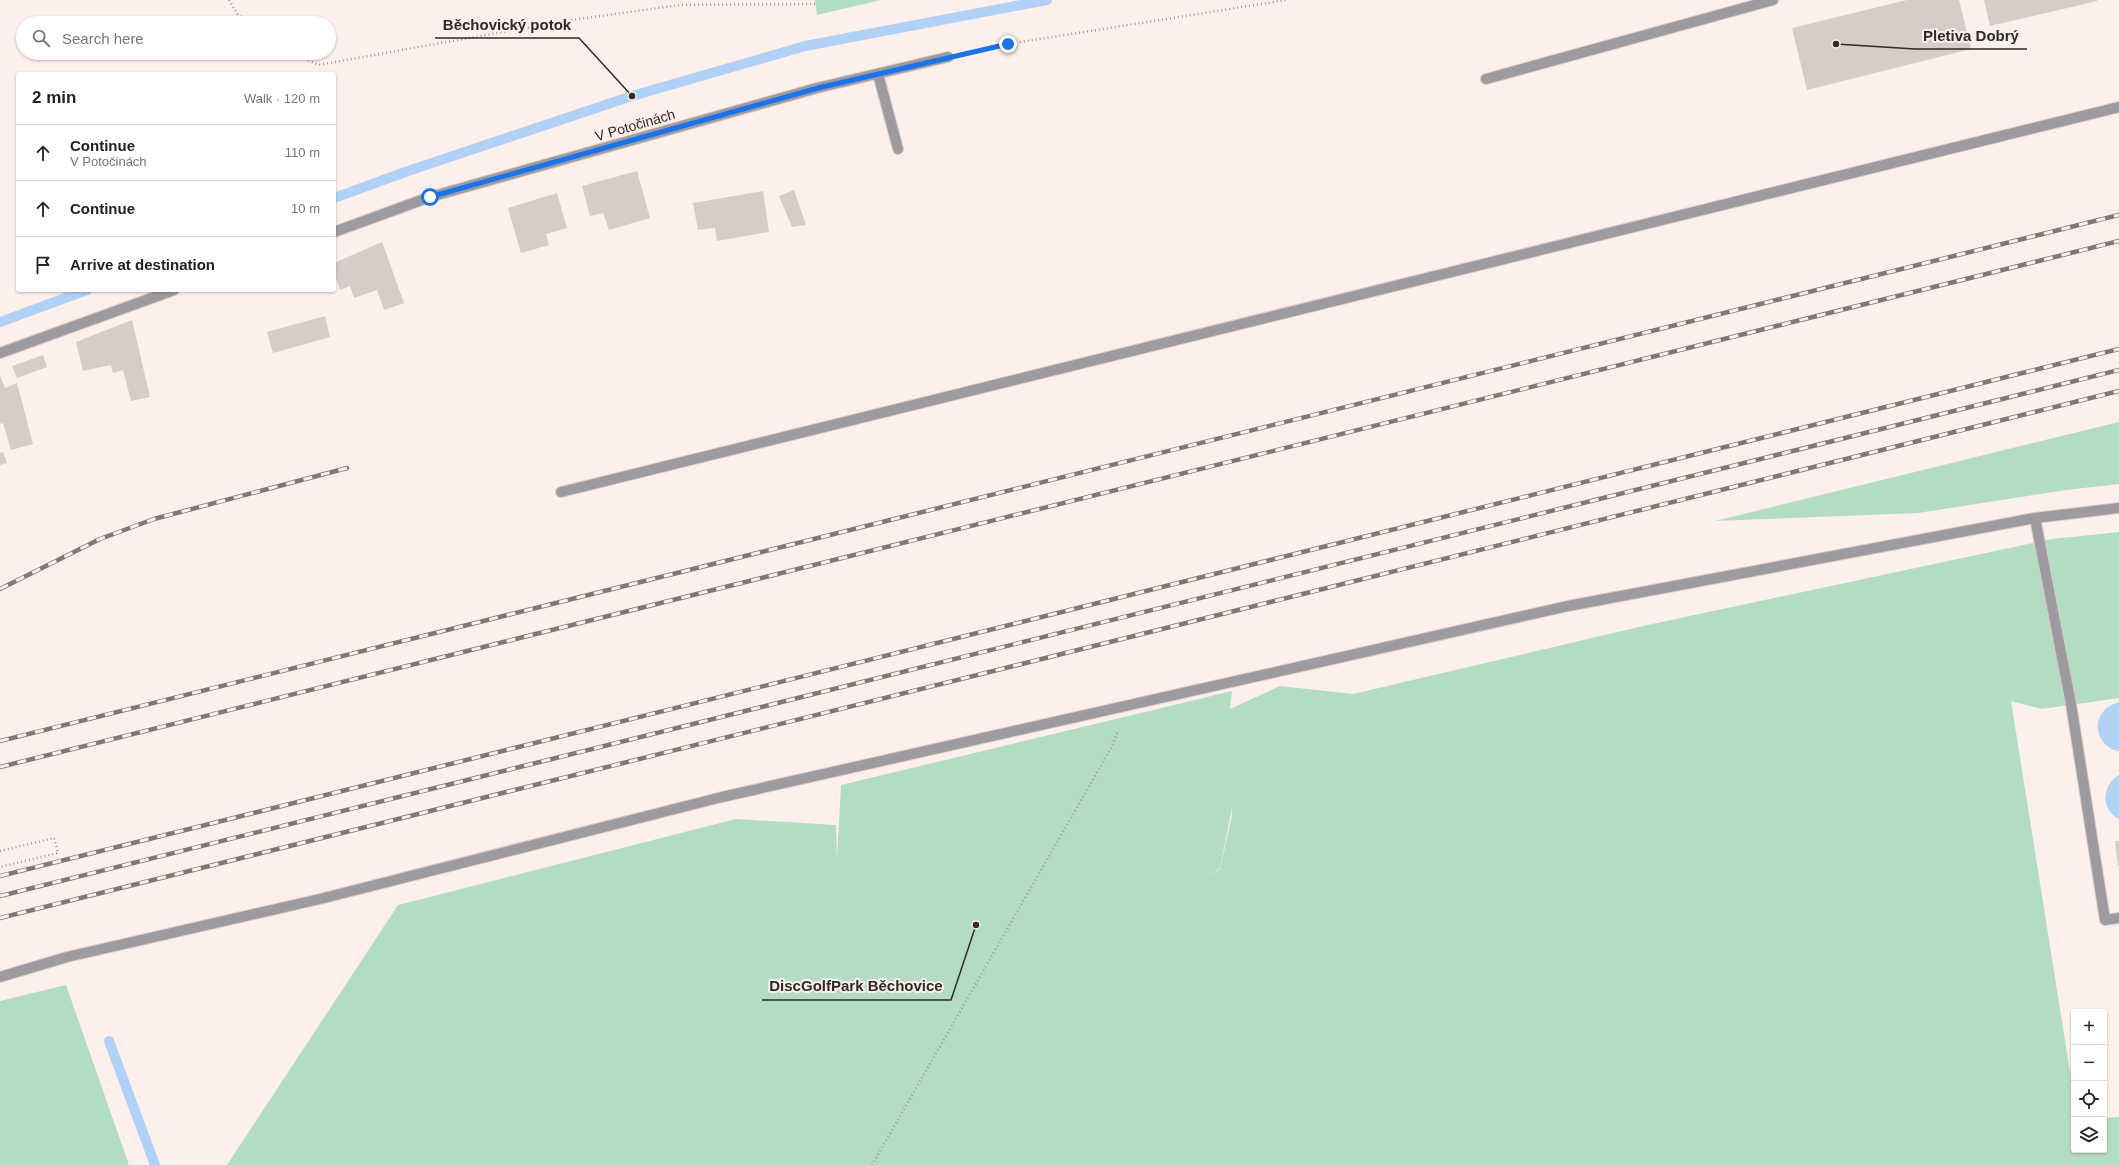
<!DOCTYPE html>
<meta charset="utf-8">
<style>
body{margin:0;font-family:Arial,sans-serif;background:#f6f6f6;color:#222}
.controls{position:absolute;right:12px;bottom:12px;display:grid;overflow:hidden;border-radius:4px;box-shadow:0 1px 3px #0004}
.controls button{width:36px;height:36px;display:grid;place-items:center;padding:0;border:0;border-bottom:1px solid #e0e0e0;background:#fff;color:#222;font:20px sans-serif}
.stop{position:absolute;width:12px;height:12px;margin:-9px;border:3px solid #1a73e8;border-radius:50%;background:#fff}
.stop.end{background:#1a73e8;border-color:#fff;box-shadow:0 1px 4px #0008}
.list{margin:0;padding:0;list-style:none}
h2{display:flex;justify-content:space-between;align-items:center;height:52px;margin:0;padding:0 16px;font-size:17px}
h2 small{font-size:13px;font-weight:400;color:#767676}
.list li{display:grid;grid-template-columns:26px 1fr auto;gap:12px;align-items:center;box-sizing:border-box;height:56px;padding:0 16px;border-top:1px solid #e0e0e0}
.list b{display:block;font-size:15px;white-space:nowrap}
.list p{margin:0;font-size:13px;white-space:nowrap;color:#767676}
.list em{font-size:13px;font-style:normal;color:#767676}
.icon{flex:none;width:22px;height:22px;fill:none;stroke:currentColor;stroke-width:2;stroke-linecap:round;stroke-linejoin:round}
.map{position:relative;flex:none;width:2119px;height:1165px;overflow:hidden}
.search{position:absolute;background:#fff;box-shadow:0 1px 3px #0004;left:16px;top:16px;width:320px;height:44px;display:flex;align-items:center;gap:10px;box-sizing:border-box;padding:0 14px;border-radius:22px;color:#767676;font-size:15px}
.panel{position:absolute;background:#fff;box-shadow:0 1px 3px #0004;left:16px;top:72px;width:320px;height:220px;border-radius:4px}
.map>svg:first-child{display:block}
.green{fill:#b3ddc2;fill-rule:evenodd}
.water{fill:#b1d2f6}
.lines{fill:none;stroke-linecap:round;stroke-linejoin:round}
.stream{stroke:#b1d2f6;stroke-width:10}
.building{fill:#d9cbc6}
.minor-casing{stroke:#d8ccc7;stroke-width:12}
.path{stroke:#a59b97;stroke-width:2.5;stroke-dasharray:1 3;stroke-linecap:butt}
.minor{stroke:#9d9ba0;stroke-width:10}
.rail-casing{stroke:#807875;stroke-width:4.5}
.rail{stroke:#fdefea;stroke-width:3;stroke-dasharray:9;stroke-linecap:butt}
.route{stroke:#1a73e8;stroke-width:5}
.labels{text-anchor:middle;stroke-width:4;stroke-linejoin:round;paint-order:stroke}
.street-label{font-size:14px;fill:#2f2a28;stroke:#fdefea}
.leader{fill:none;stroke:#2f2a28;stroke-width:1.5}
.callout-dot{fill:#2f2a28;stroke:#fdefea;stroke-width:1.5}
.callout-label{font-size:15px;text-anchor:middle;font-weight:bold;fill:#2f2a28;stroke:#fdefea;stroke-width:4;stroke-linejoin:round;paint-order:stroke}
</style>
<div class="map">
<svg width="2119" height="1165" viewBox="0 0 2119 1165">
<rect width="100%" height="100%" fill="#fdefea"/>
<g class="green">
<polygon points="815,0 881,0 817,15"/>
<polygon points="2119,422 2119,484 2066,490 1918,513 1715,521"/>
<path d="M 2119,532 L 2119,698 L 2042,709 L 2011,701 L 2074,1097 L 2074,1150 L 2104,1150 L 2104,1118 L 2119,1117 L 2119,1165 L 227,1165 L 398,905 L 736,819 L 836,825 L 837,858 L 841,785 L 1232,691 L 1230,709 L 1280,686 L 1353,694 L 1643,626 L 2052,539 ZM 1231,806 L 1232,815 L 1220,869 L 1211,875 L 1220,868 L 1231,813 Z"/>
<polygon points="66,985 129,1165 0,1165 0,1001"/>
</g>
<g class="water">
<path d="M 2119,702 L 2119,751 C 2101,749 2091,726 2103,712 C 2106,707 2113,704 2119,702 Z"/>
<path d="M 2119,775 L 2119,819 C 2100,809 2102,785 2119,775 Z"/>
</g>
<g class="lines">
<g class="stream">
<polyline points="334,198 408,171 632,96 805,46 1047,0"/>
<polyline points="0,322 87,290"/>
<polyline points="109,1041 155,1165"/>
</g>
</g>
<g class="building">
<polygon points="1907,0 1959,0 1971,49 1807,90 1792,28"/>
<polygon points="1984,0 2097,0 2097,1 1990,26"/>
<polygon points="637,171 650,218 609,230 603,213 590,216 582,186"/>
<polygon points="794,190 806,225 792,227 779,196"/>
<polygon points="763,191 769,232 717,241 715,228 698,230 693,203"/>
<polygon points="557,193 567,228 546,234 549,245 521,253 508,208"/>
<polygon points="382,242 404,303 384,310 377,290 354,298 350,286 340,290 334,272 334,263"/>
<polygon points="325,316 330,337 273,353 267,332"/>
<polygon points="132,320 150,397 131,401 123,370 113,373 111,365 83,371 76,342"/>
<polygon points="43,355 47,367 17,378 12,366"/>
<polygon points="0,376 5,388 17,383 33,444 11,450 3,423 0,424"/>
<polygon points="3,452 7,463 0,465 0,453"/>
<polygon points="2115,841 2119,841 2119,866 2118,866"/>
</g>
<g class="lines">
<g class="minor-casing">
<g id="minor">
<polyline points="878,74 898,149"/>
<polyline points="1486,79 1773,0"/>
<polyline points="334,232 430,197 817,88 948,57"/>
<polyline points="0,353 174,290"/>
<polyline points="561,492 2119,107"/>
<polyline points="2035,518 2071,704 2105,920 2119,918"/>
<polyline points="0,977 67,957 320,899 722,797 1568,606 2035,518 2119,508"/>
</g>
</g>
<g class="path">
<polyline points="229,0 238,15 251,23"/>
<polyline points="294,53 318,65 564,21 680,5 815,4"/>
<polyline points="969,53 1008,44 1286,0"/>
<polyline points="0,851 54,838 58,853 0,867"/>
<polyline points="872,1165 1111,748 1118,731"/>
</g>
<use href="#minor" class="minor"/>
<g class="rail-casing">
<g id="rail">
<polyline points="0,589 100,539 154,519 347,468"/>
<polyline points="0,741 2119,215"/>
<polyline points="0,767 2119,241"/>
<polyline points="0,876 2119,349"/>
<polyline points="0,896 2119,370"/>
<polyline points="0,918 2119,391"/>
</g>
</g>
<use href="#rail" class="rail"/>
</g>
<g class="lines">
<polyline class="route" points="430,197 818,88 1008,44"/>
</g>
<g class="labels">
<g class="street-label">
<text transform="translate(635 125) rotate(-16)" y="5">V Potočinách</text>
</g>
</g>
<path class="leader" d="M632 96L579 38H435M1836 44L1915 49H2027M976 925L951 1000H762"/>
<g class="callout-dot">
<circle cx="632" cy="96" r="4"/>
<circle cx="1836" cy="44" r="4"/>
<circle cx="976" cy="925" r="4"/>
</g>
<g class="callout-label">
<text x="507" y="30">Běchovický potok</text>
<text x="1971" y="41">Pletiva Dobrý</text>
<text x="856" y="991">DiscGolfPark Běchovice</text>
</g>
</svg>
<div class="controls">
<button>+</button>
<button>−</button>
<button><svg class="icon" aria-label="locate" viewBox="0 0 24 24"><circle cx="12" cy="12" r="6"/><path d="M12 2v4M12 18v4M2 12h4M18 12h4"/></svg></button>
<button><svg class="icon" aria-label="layers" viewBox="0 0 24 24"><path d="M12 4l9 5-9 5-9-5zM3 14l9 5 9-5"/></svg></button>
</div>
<div class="stop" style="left:430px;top:197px"></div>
<div class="stop end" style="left:1008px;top:44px"></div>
<div class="search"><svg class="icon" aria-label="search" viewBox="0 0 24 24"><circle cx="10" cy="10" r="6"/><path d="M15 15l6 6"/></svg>Search here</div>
<section class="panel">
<h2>2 min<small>Walk · 120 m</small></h2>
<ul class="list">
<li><svg class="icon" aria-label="ahead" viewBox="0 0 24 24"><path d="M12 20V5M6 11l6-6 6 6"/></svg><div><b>Continue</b><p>V Potočinách</p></div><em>110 m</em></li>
<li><svg class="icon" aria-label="ahead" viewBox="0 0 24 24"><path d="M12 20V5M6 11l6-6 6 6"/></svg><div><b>Continue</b></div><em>10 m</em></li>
<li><svg class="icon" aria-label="arrive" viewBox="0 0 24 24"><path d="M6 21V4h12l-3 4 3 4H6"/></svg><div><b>Arrive at destination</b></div></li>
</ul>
</section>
</div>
